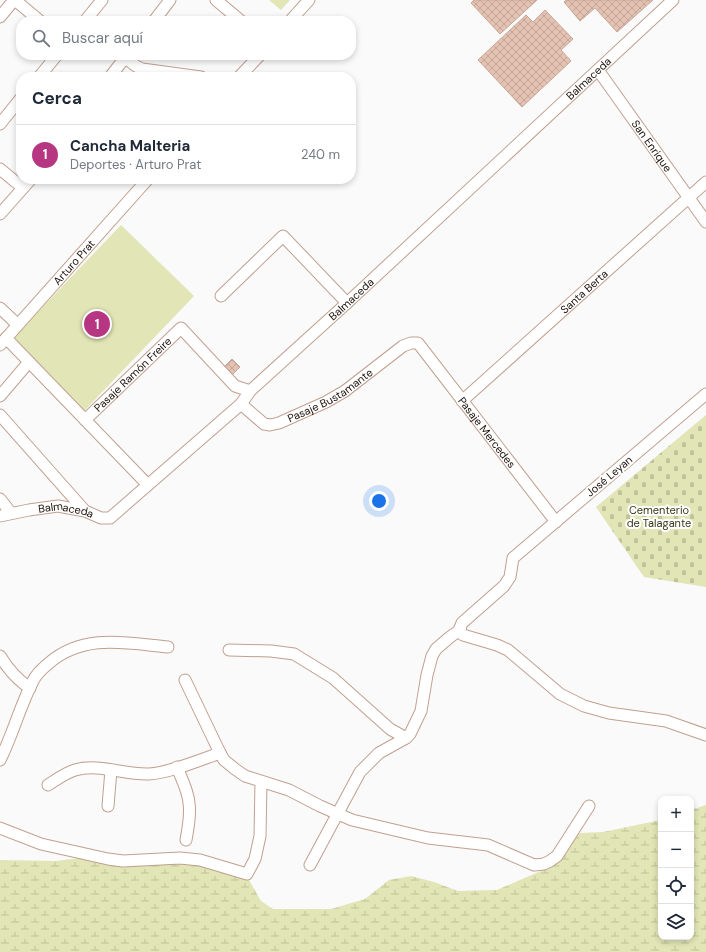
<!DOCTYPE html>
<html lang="es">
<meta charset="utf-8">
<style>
body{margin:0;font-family:"DM Sans",sans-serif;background:#f2f2f3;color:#1f2937}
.controls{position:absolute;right:12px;bottom:12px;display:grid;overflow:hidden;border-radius:8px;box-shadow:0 2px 6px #0003}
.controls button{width:36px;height:36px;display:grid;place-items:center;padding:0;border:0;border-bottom:1px solid #e0e1e3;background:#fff;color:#1f2937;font:20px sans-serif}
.you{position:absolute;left:379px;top:501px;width:14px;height:14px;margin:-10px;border:3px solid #fff;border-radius:50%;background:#1a73e8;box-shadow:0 0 0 6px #1a73e833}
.badge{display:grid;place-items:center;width:26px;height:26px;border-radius:50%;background:#b63681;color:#fff;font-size:13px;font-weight:700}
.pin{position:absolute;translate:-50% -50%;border:2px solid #fff;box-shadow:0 1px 4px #0006}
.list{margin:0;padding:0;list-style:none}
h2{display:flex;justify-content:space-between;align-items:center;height:52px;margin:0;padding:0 16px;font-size:17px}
h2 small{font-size:13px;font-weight:400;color:#747a83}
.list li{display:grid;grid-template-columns:26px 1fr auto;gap:12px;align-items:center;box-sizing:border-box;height:60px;padding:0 16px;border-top:1px solid #e0e1e3}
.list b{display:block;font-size:15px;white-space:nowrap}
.list p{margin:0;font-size:13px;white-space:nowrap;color:#747a83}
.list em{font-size:13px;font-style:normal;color:#747a83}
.icon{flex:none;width:22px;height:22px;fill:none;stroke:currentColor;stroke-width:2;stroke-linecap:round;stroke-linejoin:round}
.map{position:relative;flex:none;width:706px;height:952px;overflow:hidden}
.search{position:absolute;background:#fff;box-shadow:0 2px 6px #0003;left:16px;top:16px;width:340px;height:44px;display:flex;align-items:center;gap:10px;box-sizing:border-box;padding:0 14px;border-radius:16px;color:#747a83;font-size:15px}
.panel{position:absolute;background:#fff;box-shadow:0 2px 6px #0003;left:16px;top:72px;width:340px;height:112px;border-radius:16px}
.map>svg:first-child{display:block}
.wetland{fill:url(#wetland-marsh)}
.cemetery{fill:url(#cemetery-stones)}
.park{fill:#e2e5b5}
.building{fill:url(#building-cross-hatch);stroke:#c8a798}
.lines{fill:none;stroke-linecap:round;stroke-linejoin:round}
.minor-casing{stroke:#c0a090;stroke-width:13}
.minor{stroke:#fff;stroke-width:11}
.labels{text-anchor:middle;stroke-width:4;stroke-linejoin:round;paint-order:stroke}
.street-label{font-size:11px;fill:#1c110b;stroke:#fff}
.park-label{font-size:11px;fill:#383918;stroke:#fff}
</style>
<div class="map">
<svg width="706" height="952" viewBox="0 0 706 952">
<defs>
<pattern id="wetland-marsh" width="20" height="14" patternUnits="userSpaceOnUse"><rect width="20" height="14" fill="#e2e5b5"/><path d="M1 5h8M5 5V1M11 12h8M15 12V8" fill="none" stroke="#c1c39a"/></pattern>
<pattern id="cemetery-stones" width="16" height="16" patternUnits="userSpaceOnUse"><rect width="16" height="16" fill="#e2e5b5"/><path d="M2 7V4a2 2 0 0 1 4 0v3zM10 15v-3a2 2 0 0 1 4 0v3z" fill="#c1c39a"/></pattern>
<pattern id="building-cross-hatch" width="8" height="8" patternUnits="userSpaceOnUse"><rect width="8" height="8" fill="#e4c2b2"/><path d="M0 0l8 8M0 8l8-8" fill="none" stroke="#c3a698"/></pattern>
</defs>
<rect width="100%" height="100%" fill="#fafafa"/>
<polygon class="wetland" points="706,805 706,952 0,952 0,860 56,861 81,858 115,858 234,869 249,880 261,901 273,909 331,909 365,899 389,880 411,876 434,882 458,891 497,890 543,870 562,857 573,840 580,833 603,832 661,820 661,937 691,937 691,810"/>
<polygon class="cemetery" points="706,415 706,587 644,577 596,507"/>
<g class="park">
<polygon points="269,0 290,0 281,10"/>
<polygon points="121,225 194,296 84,411 11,340"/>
</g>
<g class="building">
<polygon points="474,0 537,0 500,34 471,3"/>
<polygon points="566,0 653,0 617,32 595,8 580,21 564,2"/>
<polygon points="545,10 573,39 561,50 571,61 522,107 478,60 526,15 533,22"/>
<polygon points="232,359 240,367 232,375 224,367"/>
</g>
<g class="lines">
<g class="minor-casing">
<g id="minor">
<polyline points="15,0 40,21"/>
<polyline points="216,0 241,21"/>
<polyline points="0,17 14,0"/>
<polyline points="85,21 102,0"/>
<polyline points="154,21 170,0"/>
<polyline points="290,21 309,0"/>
<polyline points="125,58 136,66 142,69 201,77"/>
<path id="s1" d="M 598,70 L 706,222"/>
<polyline points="39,77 57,55"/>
<polyline points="110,77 127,55"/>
<polyline points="239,77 260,55"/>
<polyline points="0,124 21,98"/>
<polyline points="0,169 23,188"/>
<polyline points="0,214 31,179"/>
<polyline points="221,296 283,236 347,303"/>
<polyline points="0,308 18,325"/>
<polyline points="6,338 147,484"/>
<path id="s2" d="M 0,345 L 148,179"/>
<polyline points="706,394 513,558 510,577 504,586 462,623 460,628 461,633 463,635 497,645 508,650 560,694 584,706 609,713 666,721 706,735"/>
<polyline points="0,396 29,362"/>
<path id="s3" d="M 462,401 L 706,182"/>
<path id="s4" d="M 241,404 L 264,424 L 270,425 L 279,423 L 326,402 L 345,391 L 403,346 L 411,343 L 418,343 L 556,522"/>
<polyline points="0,415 85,511"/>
<path id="s5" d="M 85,420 L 181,328 L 235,386 L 250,391"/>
<polyline points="0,499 11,513"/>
<path id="s6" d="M 0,516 L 29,510 L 58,506 L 85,511 L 101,518 L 110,518 L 241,404 L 250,391 L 347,303 L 673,0"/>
<polyline points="229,650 271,651 294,654 333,678 390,729 406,738"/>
<path d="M 0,656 C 8,669 17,680 30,688"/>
<polyline points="185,680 220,753 224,760 235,769 245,776 289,790 320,806 352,820 428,838 488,845 534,865 544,864 550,861 557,856 589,806"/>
<path d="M 0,760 C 13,734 20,706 33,681 C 36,674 43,668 49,663 C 84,633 126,643 168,647"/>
<path d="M 177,767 C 181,778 188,790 189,803 C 191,815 188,828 186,840"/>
<path d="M 48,785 C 56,780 65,773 75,770 C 99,763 124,775 149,774 C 169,773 200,760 220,753"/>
<polyline points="108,806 111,770"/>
<polyline points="0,828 41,844 108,859 123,861 180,858 200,860 247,874 255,859 260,836 261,782"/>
<polyline points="310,865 360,772 379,753 406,738 410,734 421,711 427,675 432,656 436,649 450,637 460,630"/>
</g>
</g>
<use href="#minor" class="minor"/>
</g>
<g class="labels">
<g class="street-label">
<text dy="4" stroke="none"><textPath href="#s6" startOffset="763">Balmaceda</textPath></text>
<text dy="4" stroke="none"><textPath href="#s1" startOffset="93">San Enrique</textPath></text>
<text dy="4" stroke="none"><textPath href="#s2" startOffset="111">Arturo Prat</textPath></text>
<text dy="4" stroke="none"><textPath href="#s3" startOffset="164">Santa Berta</textPath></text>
<text dy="4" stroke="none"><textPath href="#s6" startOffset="439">Balmaceda</textPath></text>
<text dy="4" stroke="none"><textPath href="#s5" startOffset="66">Pasaje Ramón Freire</textPath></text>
<text dy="4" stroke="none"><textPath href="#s4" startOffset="104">Pasaje Bustamante</textPath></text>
<text dy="4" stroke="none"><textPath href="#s4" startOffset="321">Pasaje Mercedes</textPath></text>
<text transform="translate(609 476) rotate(-40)" y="4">José Leyan</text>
<text dy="4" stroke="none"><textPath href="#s6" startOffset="67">Balmaceda</textPath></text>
</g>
<g class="park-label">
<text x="659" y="514">Cementerio<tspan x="659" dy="13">de Talagante</tspan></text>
</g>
</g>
</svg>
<div class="controls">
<button>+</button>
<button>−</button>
<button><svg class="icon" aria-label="locate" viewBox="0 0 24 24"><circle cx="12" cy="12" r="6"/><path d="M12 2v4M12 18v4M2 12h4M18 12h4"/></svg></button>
<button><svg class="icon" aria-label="layers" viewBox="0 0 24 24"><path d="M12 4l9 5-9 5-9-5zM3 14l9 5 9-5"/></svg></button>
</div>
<div class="you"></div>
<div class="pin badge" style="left:97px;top:324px">1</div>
<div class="search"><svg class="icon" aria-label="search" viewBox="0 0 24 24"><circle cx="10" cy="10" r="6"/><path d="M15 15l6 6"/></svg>Buscar aquí</div>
<section class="panel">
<h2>Cerca<small></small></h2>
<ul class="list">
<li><span class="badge">1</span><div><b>Cancha Malteria</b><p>Deportes · Arturo Prat</p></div><em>240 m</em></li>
</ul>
</section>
</div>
